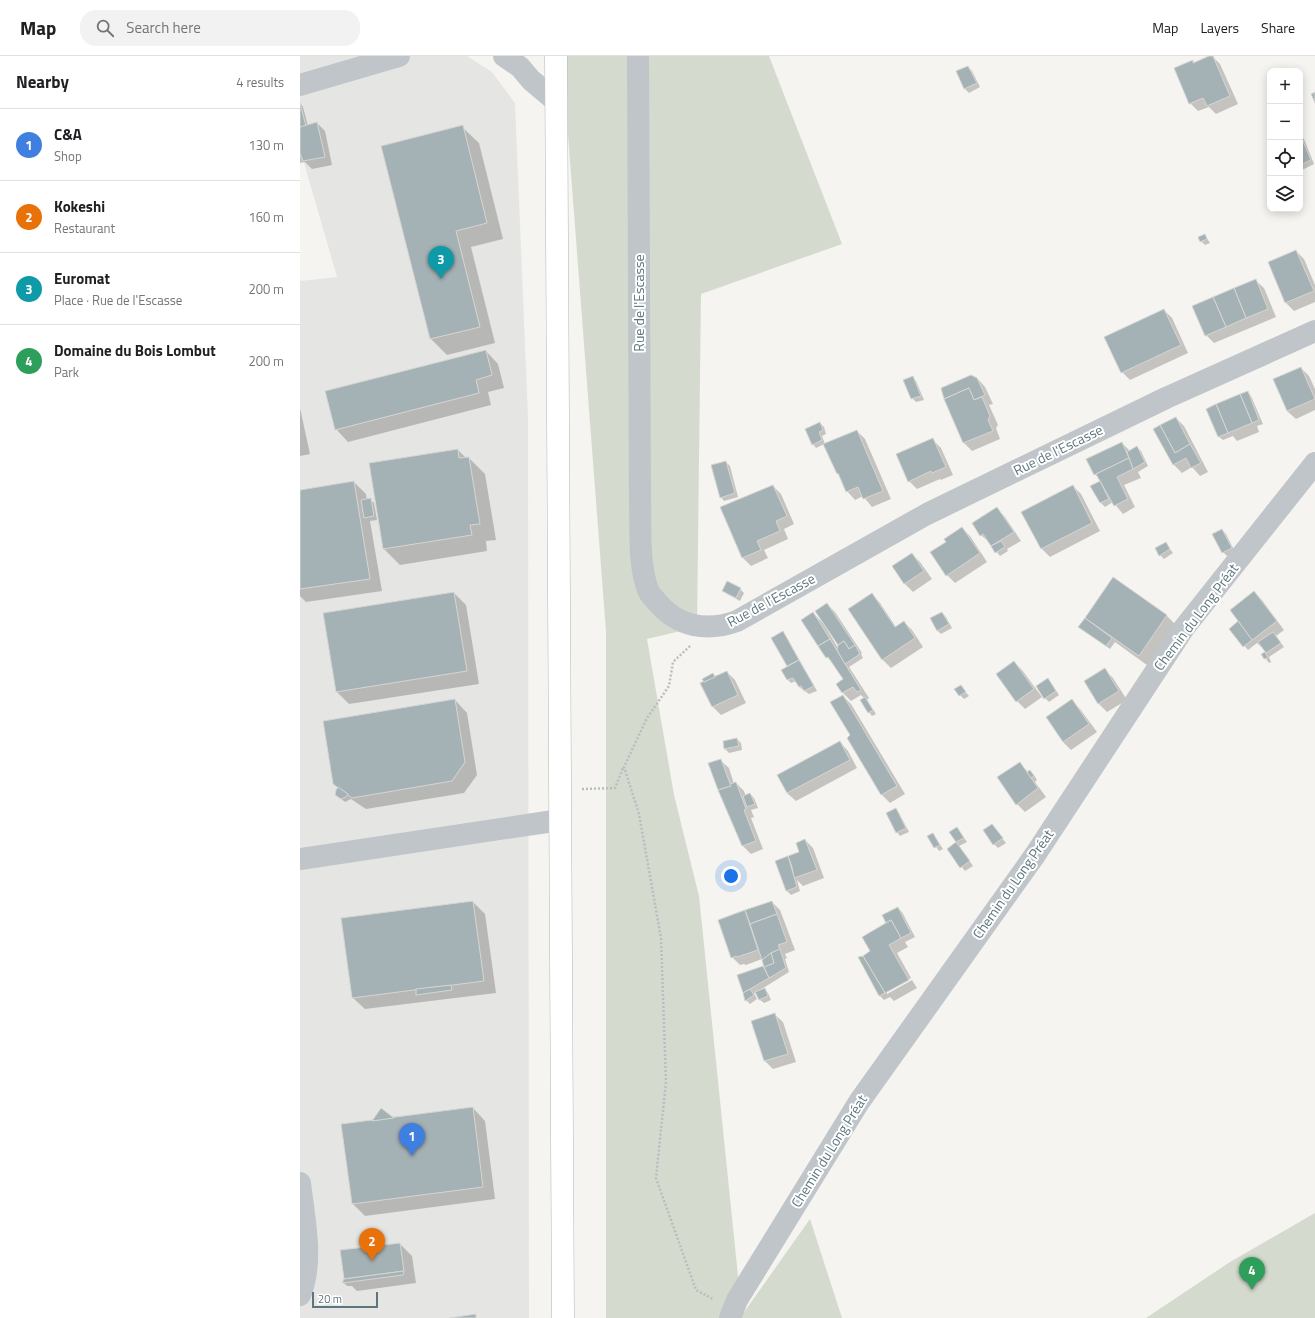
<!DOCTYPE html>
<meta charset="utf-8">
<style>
body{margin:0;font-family:"Titillium Web",sans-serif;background:#f2f2f2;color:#202124}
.controls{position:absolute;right:12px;top:12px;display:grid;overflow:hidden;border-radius:8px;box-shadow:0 2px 10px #0003}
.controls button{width:36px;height:36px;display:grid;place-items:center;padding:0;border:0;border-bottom:1px solid #e0e0e0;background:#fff;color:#202124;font:20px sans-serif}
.scale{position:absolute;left:12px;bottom:10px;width:66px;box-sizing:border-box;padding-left:4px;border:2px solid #5d767e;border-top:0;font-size:11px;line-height:14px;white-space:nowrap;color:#5d767e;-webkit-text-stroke:3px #fff;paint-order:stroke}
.you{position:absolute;left:431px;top:820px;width:14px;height:14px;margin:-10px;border:3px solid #fff;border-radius:50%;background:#1a73e8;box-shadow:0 0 0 6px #1a73e833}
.badge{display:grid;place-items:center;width:26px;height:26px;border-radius:50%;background:#d93025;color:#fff;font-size:13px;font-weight:700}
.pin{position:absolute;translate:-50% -33px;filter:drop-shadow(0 1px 2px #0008)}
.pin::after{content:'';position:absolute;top:21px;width:14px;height:12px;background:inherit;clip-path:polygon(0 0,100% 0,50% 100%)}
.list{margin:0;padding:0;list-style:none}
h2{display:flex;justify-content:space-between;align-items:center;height:52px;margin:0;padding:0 16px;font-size:17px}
h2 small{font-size:13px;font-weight:400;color:#757577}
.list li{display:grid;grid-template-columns:26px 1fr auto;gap:12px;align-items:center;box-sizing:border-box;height:72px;padding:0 16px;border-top:1px solid #e0e0e0}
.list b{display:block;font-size:15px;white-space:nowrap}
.list p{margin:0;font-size:13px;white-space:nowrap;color:#757577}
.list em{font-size:13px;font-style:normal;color:#757577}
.icon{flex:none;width:22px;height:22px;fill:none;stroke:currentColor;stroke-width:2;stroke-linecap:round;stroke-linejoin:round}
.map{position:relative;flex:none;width:1015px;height:1262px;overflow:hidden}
header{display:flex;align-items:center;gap:24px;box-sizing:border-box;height:56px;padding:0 20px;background:#fff;border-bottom:1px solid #e0e0e0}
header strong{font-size:19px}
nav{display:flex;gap:22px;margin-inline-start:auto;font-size:14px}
.search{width:280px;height:36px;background:#f2f2f2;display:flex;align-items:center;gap:10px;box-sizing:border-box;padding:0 14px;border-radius:16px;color:#757577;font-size:15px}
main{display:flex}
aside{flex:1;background:#fff}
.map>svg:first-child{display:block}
.built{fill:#e5e6e4}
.green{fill:#d5dacf}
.shadow{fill:#0003}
.building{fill:#a5b2b5;stroke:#d6d6d3}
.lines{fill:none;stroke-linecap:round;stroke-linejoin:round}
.primary-casing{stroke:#b0b7ba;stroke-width:23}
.path{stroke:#b9bdbf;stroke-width:2.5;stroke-dasharray:2 2;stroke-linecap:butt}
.minor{stroke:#bfc5c8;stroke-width:22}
.primary{stroke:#fff;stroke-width:22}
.labels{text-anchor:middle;stroke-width:4;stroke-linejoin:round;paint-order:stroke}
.street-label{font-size:14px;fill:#5d767e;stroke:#fff}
</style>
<header>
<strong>Map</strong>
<div class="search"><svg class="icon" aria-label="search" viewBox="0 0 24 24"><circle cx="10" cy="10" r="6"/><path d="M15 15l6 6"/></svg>Search here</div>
<nav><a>Map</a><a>Layers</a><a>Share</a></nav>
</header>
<main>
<aside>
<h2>Nearby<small>4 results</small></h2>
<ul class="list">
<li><span class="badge" style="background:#3f7fe0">1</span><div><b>C&amp;A</b><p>Shop</p></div><em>130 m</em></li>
<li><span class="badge" style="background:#e8710a">2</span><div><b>Kokeshi</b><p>Restaurant</p></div><em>160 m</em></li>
<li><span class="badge" style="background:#0f9aa8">3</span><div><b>Euromat</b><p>Place · Rue de l'Escasse</p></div><em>200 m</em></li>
<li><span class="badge" style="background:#2e9e5b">4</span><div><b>Domaine du Bois Lombut</b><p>Park</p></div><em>200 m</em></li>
</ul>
</aside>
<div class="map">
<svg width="1015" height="1262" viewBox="0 0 1015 1262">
<rect width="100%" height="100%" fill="#f5f4f0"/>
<polygon class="built" points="0,0 167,0 192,16 215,47 228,362 229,1262 0,1262 0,225 37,221 0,93"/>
<g class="green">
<polygon points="262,0 469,0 542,188 401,238 397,571 347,583 374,739 399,840 442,1259 510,1163 542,1262 306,1262 306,576"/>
<polygon points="1015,1157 1015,1262 846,1262 930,1206"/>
</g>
<g class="shadow">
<polygon points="912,0 920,8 938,48 916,58 909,51 898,55 890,47 892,5 894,7"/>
<polygon points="668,11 672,15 680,31 669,37 665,33 657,16"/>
<polygon points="0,47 3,51 8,70 17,67 25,75 32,109 12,113 5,106 0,107"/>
<polygon points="162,71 179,87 203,183 171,191 195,287 147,299 131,283 82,90"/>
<polygon points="1000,80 1004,83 1014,108 1002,114 1000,112"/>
<polygon points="905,179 910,187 905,189 901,185"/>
<polygon points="996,195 1004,203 1015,229 1015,246 994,255 986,247 969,206"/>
<polygon points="955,224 964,232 976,261 914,287 906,279"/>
<polygon points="864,254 872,262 888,297 830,324 822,316"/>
<polygon points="186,295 198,308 204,332 188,336 191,349 48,386 36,373"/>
<polygon points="1001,312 1009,320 1015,333 1015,354 996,363 987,355 974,324"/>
<polygon points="612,321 616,325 624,344 616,346 612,342"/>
<polygon points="677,322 685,331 693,348 689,349 698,369 696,372 700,383 672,395 664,387"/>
<polygon points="947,336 951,340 963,368 957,370 959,376 937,385 933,380 923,384 919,381 907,353"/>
<polygon points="0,352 10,398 0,400"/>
<polygon points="876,362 884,370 908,416 900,420 892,411 882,417 874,409"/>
<polygon points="520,367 524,371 526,378 522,380 525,388 557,375 565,383 591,443 572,451 563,440 555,444 547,435 541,421 537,417 524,388 516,392 513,388"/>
<polygon points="633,384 641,392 653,419 641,424 640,423 617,433 609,425"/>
<polygon points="822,387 830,395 837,392 841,395 848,410 838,416 841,422 824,429 835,451 823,458 813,446 805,451 801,447 791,430 799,426 803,429 800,424 795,418"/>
<polygon points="158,394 166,402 169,402 185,418 196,484 186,485 187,495 100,509 84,493"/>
<polygon points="426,406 430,410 438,441 424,445 421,441"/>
<polygon points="54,426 66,438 67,444 70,443 74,447 77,464 70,465 82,535 6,546 0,540 0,435"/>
<polygon points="473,430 481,438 494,468 484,473 488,483 464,494 468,502 451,510 443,502 421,452"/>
<polygon points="773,430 781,438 800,475 750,501 742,493 723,456"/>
<polygon points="697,453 705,461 721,485 707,493 708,495 700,500 690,487 681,479 673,468"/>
<polygon points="662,472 670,480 687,506 655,527 647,519 648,486"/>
<polygon points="922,474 926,478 935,496 927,500 923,496"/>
<polygon points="866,488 873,497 864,503 860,499"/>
<polygon points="612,498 620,506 632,523 613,536 605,528 593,511"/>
<polygon points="814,522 867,560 879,572 851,612 815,586 810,593 779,571"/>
<polygon points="428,526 440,533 444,537 440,545 427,538 424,534"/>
<polygon points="954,536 962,544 984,574 976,580 984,591 969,601 971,606 969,607 963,599 966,597 962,591 961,591 957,587 948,594 930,573 943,569"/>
<polygon points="154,537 166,549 179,628 49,648 37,636"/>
<polygon points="572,538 580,547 596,571 604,566 612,574 623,591 591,612 582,603"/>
<polygon points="527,548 535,556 562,597 561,598 563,602 549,611 569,642 567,644 576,658 572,660 569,656 564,642 561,639 551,645 543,637 537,628 545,623 536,610 527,601 513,557 523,567 538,592 539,588"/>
<polygon points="642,557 646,561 652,572 641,578 637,574"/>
<polygon points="483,577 486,580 517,635 509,638 499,631 496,625 491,627 487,623 489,611 472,582"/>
<polygon points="714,606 722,614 742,641 725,653 717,645"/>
<polygon points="804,613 813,622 827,644 807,656 799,648 786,626"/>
<polygon points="427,616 435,624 446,647 421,659 413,651 402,628"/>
<polygon points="751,627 759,639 749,646 745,642"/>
<polygon points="664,634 669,640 664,643 660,639"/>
<polygon points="543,640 551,648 605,738 590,747 582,739 548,682 552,679"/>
<polygon points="155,644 167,657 177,719 164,737 66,753 51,743 45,746 40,742"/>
<polygon points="772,645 780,653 797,676 771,694 763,686"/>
<polygon points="437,683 441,687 442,694 429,697 425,693 424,685"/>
<polygon points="540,686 548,695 557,712 496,745 487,737 478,720"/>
<polygon points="420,704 429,712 434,728 436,727 444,735 446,740 450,738 454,742 458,752 451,754 454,761 451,762 463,793 451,798 442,789"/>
<polygon points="720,707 728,716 730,715 734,719 737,724 735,726 746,741 725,756 717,748"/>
<polygon points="596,753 599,757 609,776 600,780 597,776"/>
<polygon points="692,769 706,787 698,792 694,788"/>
<polygon points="657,772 667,786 659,790 673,810 665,815 648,793 657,787"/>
<polygon points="633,778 643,793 639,795 629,780"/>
<polygon points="505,784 513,792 524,822 503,830 497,824 500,835 491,839 487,835 476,805 488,801 491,804 500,796"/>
<polygon points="173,846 185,858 196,937 65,953 52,941"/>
<polygon points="472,846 480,854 495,894 485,898 487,902 485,903 489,916 460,934 460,935 465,933 468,937 471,944 464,947 460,944 456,936 454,937 457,943 450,948 446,944 438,919 465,911 462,903 446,909 444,908 440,909 432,901 420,865"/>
<polygon points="598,852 602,856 615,881 605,886 608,891 597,897 611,922 587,935 587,938 612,924 617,932 594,945 590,941 584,944 580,940 559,902 571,896"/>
<polygon points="474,958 483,966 496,1006 473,1013 465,1005 452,965"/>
<polygon points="173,1052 185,1065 195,1143 65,1160 53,1148 93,1063"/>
<polygon points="100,1188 112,1200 116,1227 57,1235 52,1230 47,1230 44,1227"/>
</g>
<g class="building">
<polygon points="909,0 913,0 930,40 907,50 903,42 889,48 874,12 893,4 893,7"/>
<polygon points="668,10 677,27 664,33 656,15"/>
<polygon points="1015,36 1015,47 1011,38"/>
<polygon points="0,47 6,70 0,71"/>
<polygon points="17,66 25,101 3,105 0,97 0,71"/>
<polygon points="163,69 187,167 156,175 180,271 130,283 81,90"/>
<polygon points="1000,78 1011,104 1000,109"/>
<polygon points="905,178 907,183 900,186 898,181"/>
<polygon points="996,194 1014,235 985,247 968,206"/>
<polygon points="956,223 968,253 946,262 934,232"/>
<polygon points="934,232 946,262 926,271 913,241"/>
<polygon points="913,241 926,271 905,280 892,250"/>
<polygon points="864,253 881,289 821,317 804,281"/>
<polygon points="186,294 192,319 176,324 179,337 35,374 25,335"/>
<polygon points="1001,311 1015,343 987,355 973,323"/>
<polygon points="671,319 677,322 685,339 674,344 669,332 644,343 641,332"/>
<polygon points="613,320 621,340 611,343 603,324"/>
<polygon points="669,332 674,344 682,341 690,360 688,364 693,375 663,387 644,343"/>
<polygon points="948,335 959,364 952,367 940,338"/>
<polygon points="940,338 952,367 928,377 916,348"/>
<polygon points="916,348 928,377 918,381 906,353"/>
<polygon points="876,361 890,388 875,397 860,369"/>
<polygon points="520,366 523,374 519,376 522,384 512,389 505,373"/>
<polygon points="860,369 875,397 890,388 901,407 891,412 886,402 873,409 853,373"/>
<polygon points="557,374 583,435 563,443 558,431 546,436 538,417 537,418 523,388"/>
<polygon points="633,382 646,411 632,417 631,415 608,426 596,398"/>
<polygon points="822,386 829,402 794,419 786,403"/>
<polygon points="837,390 845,406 833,413 827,396"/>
<polygon points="158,393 159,402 169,401 180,468 170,469 172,479 83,493 69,407"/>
<polygon points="829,402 833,413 817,421 828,443 814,450 796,418"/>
<polygon points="426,405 435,437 420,442 411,409"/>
<polygon points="54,425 70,523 0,533 0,434"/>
<polygon points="800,425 809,443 800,447 790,430"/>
<polygon points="473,429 487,460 476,465 480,475 457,485 461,494 442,502 420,451"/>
<polygon points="773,429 792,467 741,493 721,456"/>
<polygon points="71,442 74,460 64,462 61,444"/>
<polygon points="697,451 714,476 691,490 683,478 680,480 672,467"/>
<polygon points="662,471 680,497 646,520 630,496 646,486 644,483"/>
<polygon points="922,473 932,492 922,497 912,478"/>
<polygon points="701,485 705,491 695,497 691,490"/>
<polygon points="866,486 870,493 859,500 855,492"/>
<polygon points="612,497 624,515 604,528 592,510"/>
<polygon points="813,521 867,559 839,600 785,562"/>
<polygon points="427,525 441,532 436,542 422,535"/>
<polygon points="954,535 977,565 952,584 930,554"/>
<polygon points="154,536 167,615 36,636 23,557"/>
<polygon points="572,537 595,571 604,565 615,582 582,604 548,553"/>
<polygon points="527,547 555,589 549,593 544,585 538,589 515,555"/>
<polygon points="513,556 530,583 518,590 501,564"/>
<polygon points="642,556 649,568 637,575 630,562"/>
<polygon points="785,562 812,582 806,590 778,571"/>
<polygon points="938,565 952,584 943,591 929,573"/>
<polygon points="483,575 499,604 487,610 471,582"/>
<polygon points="973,576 981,587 966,597 958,586"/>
<polygon points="530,583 561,634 557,636 553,631 542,637 536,628 543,623 528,601 526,602 518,590"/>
<polygon points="544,585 549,593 555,589 560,598 545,608 537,594 538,589"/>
<polygon points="965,596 968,602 964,603 961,598"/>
<polygon points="499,604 514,630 504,635 501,630 499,631 493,622 487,624 481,614"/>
<polygon points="714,605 734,633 716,646 696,618"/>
<polygon points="805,612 819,635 798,648 784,625"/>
<polygon points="427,615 438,639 412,651 400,627"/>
<polygon points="413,617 415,621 404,626 402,623"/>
<polygon points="748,622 756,635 744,643 736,630"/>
<polygon points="661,629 666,636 659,640 654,633"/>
<polygon points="543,639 597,730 581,739 547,682 550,679 530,646"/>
<polygon points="565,641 573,654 568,657 560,644"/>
<polygon points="155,643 165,706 152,725 52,742 33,728 23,665"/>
<polygon points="772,643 789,668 763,686 746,661"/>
<polygon points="437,682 439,690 424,693 423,685"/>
<polygon points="540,685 550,704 487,737 477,719"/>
<polygon points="421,703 431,730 418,734 408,707"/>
<polygon points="720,706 738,732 716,749 697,721"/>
<polygon points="730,714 734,720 731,722 727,716"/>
<polygon points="436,726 446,753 444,754 456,785 442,790 418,734 431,730 430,728"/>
<polygon points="38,731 48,738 46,741 41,743 35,739 36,734"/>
<polygon points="450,737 455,748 447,751 443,740"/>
<polygon points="596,752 606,772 596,777 586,757"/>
<polygon points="692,768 703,782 693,789 683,774"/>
<polygon points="657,771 664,782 656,786 649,776"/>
<polygon points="633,777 640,789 634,792 627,780"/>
<polygon points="505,783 517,814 494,822 492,811 488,800 499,796 496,787"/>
<polygon points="656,786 670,805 660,812 647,793"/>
<polygon points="488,800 497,831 486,835 475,805"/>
<polygon points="173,845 184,925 52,942 41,862"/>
<polygon points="472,845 477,858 450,868 445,854"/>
<polygon points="598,851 611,877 601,882 591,864 586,867 582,859"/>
<polygon points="445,854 458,894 437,901 436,900 431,902 418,864"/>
<polygon points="477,858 487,886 478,889 480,893 471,897 462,904 450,868"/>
<polygon points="591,864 601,882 589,889 609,924 585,937 563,900 570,895 562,881"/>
<polygon points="480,893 486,912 469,922 464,911 474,907 471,897"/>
<polygon points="471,897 474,907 464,911 462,904"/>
<polygon points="563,900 585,937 579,940 558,901"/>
<polygon points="463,910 469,922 443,937 437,919"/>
<polygon points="151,929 152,934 116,939 116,933"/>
<polygon points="465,932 468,940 459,944 455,936"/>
<polygon points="450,933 454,939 445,945 443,937"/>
<polygon points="475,957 488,998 464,1005 451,965"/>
<polygon points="173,1051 183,1131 52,1148 41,1068"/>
<polygon points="81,1052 94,1062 72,1065"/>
<polygon points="100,1187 104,1215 44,1223 40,1194"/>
<polygon points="104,1215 103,1219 42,1227 44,1223"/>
<polygon points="176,1258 176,1262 149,1262"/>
</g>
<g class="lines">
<g class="primary-casing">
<polyline id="primary" points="256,0 263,1262"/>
</g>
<g class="path">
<polyline points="390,590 373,606 369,630 347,662 324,711 339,758 361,882 366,1026 356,1122 396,1234 413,1243"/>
<polyline points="282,733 315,732 323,712"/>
</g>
<g class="minor">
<polyline points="204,0 220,11 231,24 257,46"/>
<path d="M 338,0 L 340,446 C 341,473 338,507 348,534 C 349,538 354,542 357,546 C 378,571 407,576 437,565 L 627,458 L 866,342 L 1015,275"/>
<polyline points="0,29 99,0"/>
<polyline points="0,803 260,764"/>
<path d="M 0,1127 C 4,1162 14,1206 0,1239"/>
<polyline points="430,1262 437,1244 559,1046 735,799 884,572 1015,407"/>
</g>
<use href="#primary" class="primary"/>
</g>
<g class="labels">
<g class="street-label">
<text transform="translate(339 247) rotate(-90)" y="5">Rue de l'Escasse</text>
<text transform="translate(758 394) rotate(-26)" y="5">Rue de l'Escasse</text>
<text transform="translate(471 544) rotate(-28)" y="5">Rue de l'Escasse</text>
<text transform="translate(896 561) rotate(-53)" y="5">Chemin du Long Préat</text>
<text transform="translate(713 828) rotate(-55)" y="5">Chemin du Long Préat</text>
<text transform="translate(529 1095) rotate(-58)" y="5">Chemin du Long Préat</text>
</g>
</g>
</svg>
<div class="controls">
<button>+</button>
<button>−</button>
<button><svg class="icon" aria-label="locate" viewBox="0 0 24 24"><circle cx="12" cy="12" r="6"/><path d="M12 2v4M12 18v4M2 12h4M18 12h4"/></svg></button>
<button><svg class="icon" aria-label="layers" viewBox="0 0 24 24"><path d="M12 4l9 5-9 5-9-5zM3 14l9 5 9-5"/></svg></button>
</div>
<div class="scale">20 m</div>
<div class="you"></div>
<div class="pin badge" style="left:112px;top:1100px;background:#3f7fe0">1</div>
<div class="pin badge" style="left:72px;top:1205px;background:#e8710a">2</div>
<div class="pin badge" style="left:141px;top:223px;background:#0f9aa8">3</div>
<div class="pin badge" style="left:952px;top:1234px;background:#2e9e5b">4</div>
</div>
</main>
